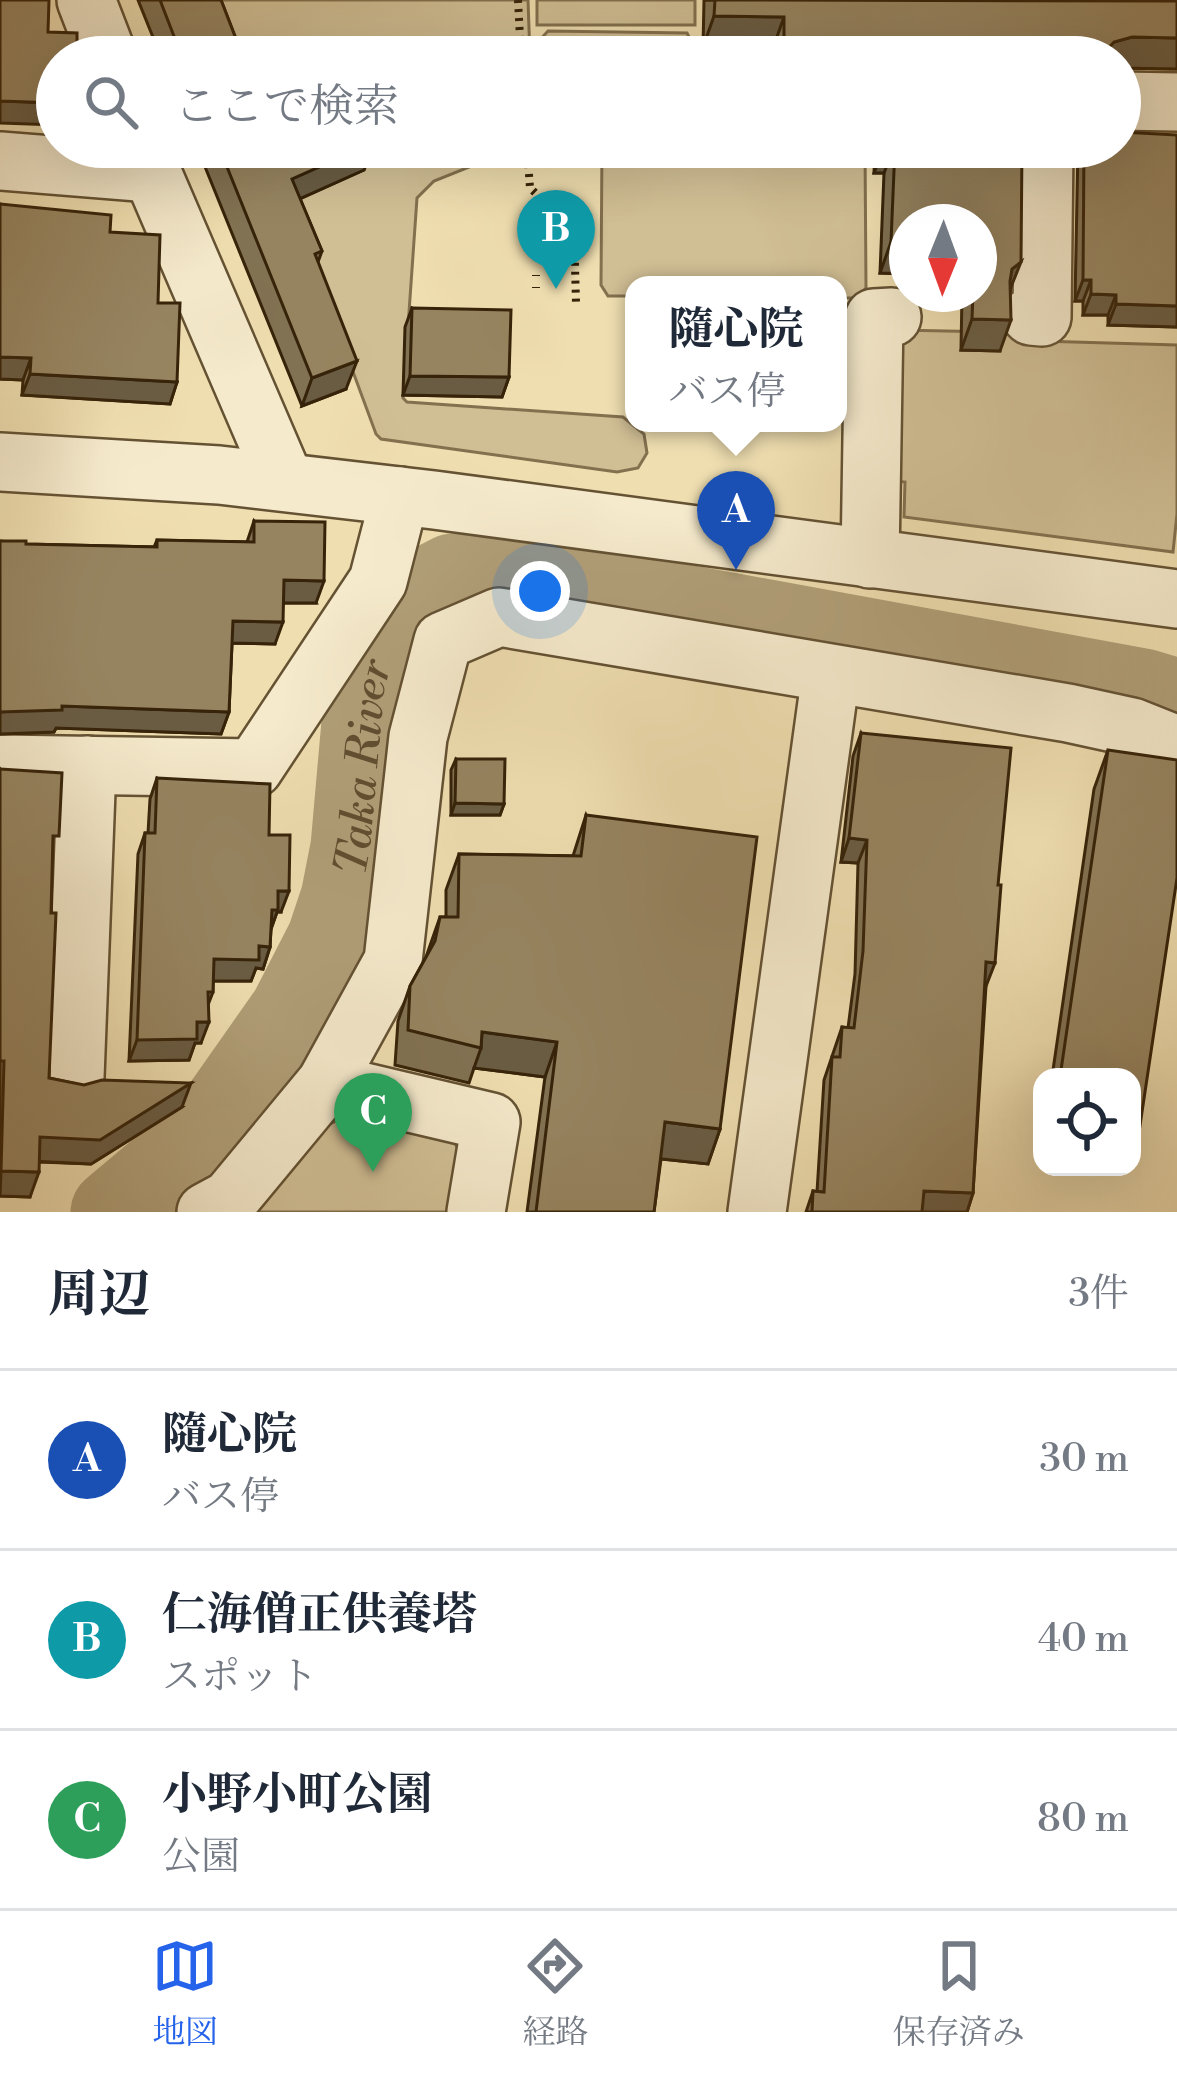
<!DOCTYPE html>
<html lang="ja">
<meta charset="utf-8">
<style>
body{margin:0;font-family:"Libre Bodoni","Noto Serif JP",serif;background:#f6f6f7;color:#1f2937}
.controls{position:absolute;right:36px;bottom:36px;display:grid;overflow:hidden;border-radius:24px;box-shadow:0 12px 48px #0002}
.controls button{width:108px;height:108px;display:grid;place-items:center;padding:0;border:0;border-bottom:3px solid #e0e1e3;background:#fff;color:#1f2937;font:60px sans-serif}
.compass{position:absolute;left:889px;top:204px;width:108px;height:108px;border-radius:50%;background:#fff;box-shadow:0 12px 48px #0002;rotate:181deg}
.you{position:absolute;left:540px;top:591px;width:42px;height:42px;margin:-30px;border:9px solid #fff;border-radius:50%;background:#1a73e8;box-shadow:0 0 0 18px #1a73e833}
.badge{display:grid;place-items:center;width:78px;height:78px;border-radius:50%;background:#2563eb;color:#fff;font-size:39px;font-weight:700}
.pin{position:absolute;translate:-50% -99px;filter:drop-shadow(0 3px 6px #0008)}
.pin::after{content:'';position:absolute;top:63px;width:42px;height:36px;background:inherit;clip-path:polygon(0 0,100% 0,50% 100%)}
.popup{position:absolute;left:625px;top:276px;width:222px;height:156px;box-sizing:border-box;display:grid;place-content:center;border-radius:24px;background:#fff;filter:drop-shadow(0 3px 9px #0005);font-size:39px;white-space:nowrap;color:#747a83}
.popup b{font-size:45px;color:#1f2937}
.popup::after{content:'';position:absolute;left:50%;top:100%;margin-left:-24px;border:24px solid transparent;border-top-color:#fff}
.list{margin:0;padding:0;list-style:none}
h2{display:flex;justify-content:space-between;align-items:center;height:156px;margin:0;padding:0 48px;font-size:51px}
h2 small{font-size:39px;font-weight:400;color:#747a83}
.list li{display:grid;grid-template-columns:78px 1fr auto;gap:36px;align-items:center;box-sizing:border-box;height:180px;padding:0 48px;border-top:3px solid #e0e1e3}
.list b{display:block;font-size:45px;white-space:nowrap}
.list p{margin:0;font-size:39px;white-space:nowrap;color:#747a83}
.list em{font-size:39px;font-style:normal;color:#747a83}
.icon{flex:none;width:66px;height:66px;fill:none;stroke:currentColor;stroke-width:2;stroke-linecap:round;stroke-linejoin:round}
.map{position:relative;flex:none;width:1177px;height:1212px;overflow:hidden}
.search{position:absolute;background:#fff;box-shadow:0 12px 48px #0002;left:36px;right:36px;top:36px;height:132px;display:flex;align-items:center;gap:30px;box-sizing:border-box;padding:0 42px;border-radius:66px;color:#747a83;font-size:45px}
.sheet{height:696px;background:#fff}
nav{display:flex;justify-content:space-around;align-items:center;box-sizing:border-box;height:168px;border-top:3px solid #e0e1e3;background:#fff;font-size:33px;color:#747a83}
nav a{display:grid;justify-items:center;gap:6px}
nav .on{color:#2563eb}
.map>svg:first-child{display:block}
.green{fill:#d0be94;stroke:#83704e;stroke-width:3}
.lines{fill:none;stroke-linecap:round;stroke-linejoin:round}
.river{stroke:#b09e77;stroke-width:87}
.minor-casing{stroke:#645233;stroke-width:62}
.path{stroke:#362309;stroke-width:8;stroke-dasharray:3 6;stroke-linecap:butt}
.minor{stroke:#f5eacc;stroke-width:57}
.wall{fill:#817253;stroke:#362309;stroke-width:3}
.shaded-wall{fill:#695c43;stroke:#362309;stroke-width:3}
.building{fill:#968460;stroke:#362309;stroke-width:3}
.labels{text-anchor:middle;stroke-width:10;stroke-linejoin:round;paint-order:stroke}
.water-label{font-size:45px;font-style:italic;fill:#614e30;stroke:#f5eacc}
</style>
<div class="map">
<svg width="1177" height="1212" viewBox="0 0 1177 1212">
<rect width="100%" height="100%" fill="#efdeb0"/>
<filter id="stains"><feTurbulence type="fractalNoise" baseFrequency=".00167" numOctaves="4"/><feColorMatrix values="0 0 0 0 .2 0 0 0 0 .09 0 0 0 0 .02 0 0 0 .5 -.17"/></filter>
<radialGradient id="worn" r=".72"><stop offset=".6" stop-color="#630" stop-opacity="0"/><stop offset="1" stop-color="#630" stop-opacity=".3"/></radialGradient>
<g class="green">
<polygon points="210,0 528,0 530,57 236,57"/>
<rect x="537" y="0" width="158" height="25"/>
<polygon points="548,31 687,33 697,53 759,57 538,57 538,42"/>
<polygon points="270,147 519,147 434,181 417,198 403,398 407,402 623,417 644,434 647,453 638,468 617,472 381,439 376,434"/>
<polygon points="602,147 865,147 866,288 856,298 838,298 838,285 634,285 634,296 608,296 601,285"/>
<polygon points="898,330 1040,333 1040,341 1177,345 1177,514 1173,552 904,517 905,482 895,481"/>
<polygon points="343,1118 450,1133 463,1159 452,1212 249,1212 312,1132"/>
</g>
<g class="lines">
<path class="river" id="s1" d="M 114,1212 L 208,1133 L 293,1012 L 330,940 L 344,898 L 354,847 L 368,689 L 380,642 L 422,593 L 453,577 L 511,576 L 1143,692 L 1177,702"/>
<g class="minor-casing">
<g id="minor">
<polyline points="86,0 108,57"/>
<polyline points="1120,101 1177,102"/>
<polyline points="141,147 285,482"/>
<polyline points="0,161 151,173"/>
<polyline points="1031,316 1042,317 1044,147"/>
<polyline points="0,462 219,475 434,500 1177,599"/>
<polyline points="870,559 874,318 892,317"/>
<polyline points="0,764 254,768 378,581 400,496"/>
<polyline points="75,1077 87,765"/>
<polyline points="326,1083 491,1122 476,1212"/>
<polyline points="206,1212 230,1199 326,1083 393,961 418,737 443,641 499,617 1068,713 1132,727 1177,745"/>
<polyline points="757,1212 831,674"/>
</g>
</g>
<g class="path">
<polyline points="518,0 521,57"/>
<polyline points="527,147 530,188 574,229 576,303"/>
<polyline points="536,276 536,275"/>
<polyline points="536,288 536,287"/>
</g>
<use href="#minor" class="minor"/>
</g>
<g class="wall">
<polygon points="138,0 221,0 243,57 161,57"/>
<polygon points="704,0 1177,1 1177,69 1120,68 1120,57 773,57 773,48 703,47"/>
<polygon points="197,147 373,147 364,170 300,199 322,251 318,262 346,389 302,406"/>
<polygon points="875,147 1022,147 1010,290 1000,351 961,350 962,294 979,294 979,222 907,222 907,274 880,273 884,173 874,173"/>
<polygon points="1078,147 1120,147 1177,327 1108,325 1108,315 1083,315 1083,301 1075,301"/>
<polygon points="0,204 110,232 158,303 177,382 170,404 22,395 23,380 0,379"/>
<polygon points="412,308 509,377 502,397 403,395 405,327"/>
<polygon points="254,521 316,603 283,603 275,644 232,643 229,712 221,734 56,728 54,732 0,734 0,541 26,544 154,547 157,540 247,542"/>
<polygon points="861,733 986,986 973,1193 967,1212 806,1212 813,1191 817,1192 824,1080 842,1027 848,1028 855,974 858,863 841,862 853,756"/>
<polygon points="1108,750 1139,1132 1132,1152 1132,1077 1052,1077 1094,789"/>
<polygon points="456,759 504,804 500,815 451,815 451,770"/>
<polygon points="0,769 52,854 49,1078 182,1107 91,1164 39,1162 30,1197 0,1196"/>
<polygon points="157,778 269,835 281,912 277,912 271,929 270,947 263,969 256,968 251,981 213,981 213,992 208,1005 201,1043 195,1043 189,1060 129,1061 138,854 145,833 148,833 150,799"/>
<polygon points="586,815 720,1129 708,1164 661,1159 654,1212 527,1212 545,1077 474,1068 469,1083 395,1065 398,1021 410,986 426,957 440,917 446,917 446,890 459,854 573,856"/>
<polygon points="1100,1167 1127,1167 1125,1171"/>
</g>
<g class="shaded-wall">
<polygon points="714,16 784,17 773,48 703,47"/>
<polygon points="1132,37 1177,38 1177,69 1120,68 1120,57 970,57 971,55 1114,42"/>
<polygon points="784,43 887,45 883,57 779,57"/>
<polygon points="0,101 57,103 57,125 0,123"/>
<polygon points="364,147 373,147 364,170 281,207 292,179"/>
<polygon points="884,147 894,147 884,173 874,173"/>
<polygon points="891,242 907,242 907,274 880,273"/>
<polygon points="1021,262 1009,292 1001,300 1012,269"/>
<polygon points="1083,280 1091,280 1083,301 1075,301"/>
<polygon points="1091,294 1116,295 1108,315 1083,315"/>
<polygon points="1116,304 1177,306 1177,327 1108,325"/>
<polygon points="972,319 1011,320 1000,351 961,350"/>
<polygon points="0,357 31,358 23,380 0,379"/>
<polygon points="357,361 346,389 302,406 312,378"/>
<polygon points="30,374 177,382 170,404 22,395"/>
<polygon points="410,376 509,377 502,397 403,395"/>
<polygon points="284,580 324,581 316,603 276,603"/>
<polygon points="233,621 283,622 275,644 225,643"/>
<polygon points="62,706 229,712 221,734 56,728 54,732 0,734 0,712"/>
<polygon points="455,803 504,804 500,815 451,815"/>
<polygon points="849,838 867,840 858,863 841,862"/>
<polygon points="278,891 289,891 281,912 277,912 270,932 264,932"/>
<polygon points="259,946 270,947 263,969 256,968 251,981 206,981 214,959"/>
<polygon points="986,962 995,963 986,986 978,985"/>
<polygon points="197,1022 209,1022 201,1043 195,1043 189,1060 129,1061 137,1040"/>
<polygon points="482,1032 557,1042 545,1077 474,1068 481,1048"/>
<polygon points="191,1083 182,1107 91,1164 31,1161 40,1137"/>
<polygon points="665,1122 720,1129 708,1164 653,1158"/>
<polygon points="1,1171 39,1172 30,1197 0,1196"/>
<polygon points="924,1191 973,1193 967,1212 916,1212"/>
</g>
<g class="building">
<polygon points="0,0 49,0 48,32 77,33 77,57 57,57 57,103 0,101"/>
<polygon points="160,0 221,0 243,57 182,57"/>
<polygon points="715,0 1177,1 1177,38 1132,37 1114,42 1102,55 887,57 887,45 784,43 784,17 714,16"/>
<polygon points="1120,132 1177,135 1177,306 1116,304 1116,295 1091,294 1091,280 1083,280 1084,147 1120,147"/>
<polygon points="219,147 364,147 292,179 322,251 315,254 357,361 312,378"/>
<polygon points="895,147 1022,147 1021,262 1012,269 1010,281 1011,320 972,319 973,294 979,294 979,222 907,222 907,242 891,242"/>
<polygon points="0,204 111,215 110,232 160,235 158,303 180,303 177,382 30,374 31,358 0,357"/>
<polygon points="412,308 511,310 509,377 410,376"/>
<polygon points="254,521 325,522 324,581 284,580 283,622 233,621 229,712 62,706 62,710 0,712 0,541 26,541 26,544 157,547 157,540 254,542"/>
<polygon points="861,733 1011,748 998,885 1001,885 995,963 986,962 973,1193 924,1191 922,1212 812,1212 813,1191 824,1192 832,1057 840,1057 842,1027 854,1028 863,951 867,840 849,838"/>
<polygon points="1108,750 1177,760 1177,878 1139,1132 1132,1131 1132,1077 1060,1077"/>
<polygon points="456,759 505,759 504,804 455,803"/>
<polygon points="0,769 62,773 59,836 53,836 51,913 56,913 49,1078 84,1085 102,1080 191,1083 100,1140 40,1137 39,1172 1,1171 4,1061 0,1061"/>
<polygon points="157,778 270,784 269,835 290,835 289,891 278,891 278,910 272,910 270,947 259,946 259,960 214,959 213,992 208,992 209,1022 197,1022 197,1039 137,1040 145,833 155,833"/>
<polygon points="586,815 757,837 720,1129 665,1122 654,1212 536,1212 557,1042 482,1032 481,1048 408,1030 410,986 435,941 440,917 458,917 459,854 581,856"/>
</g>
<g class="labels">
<g class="water-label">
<text dy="16" stroke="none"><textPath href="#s1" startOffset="528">Taka River</textPath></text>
</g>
</g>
<rect width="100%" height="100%" filter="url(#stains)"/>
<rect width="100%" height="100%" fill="url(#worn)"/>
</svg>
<div class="controls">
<button><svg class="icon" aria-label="locate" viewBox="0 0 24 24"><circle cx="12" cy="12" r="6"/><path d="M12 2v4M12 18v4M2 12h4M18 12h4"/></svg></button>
</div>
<svg class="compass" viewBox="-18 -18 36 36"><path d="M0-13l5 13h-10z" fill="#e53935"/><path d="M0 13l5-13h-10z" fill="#747a83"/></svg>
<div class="you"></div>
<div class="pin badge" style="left:736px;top:570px;background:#1a4fb4">A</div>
<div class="popup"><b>隨心院</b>バス停</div>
<div class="pin badge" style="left:556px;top:289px;background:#0f9aa8">B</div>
<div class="pin badge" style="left:373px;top:1172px;background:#2e9e5b">C</div>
<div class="search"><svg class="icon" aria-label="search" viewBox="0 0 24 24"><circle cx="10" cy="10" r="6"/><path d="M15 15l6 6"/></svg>ここで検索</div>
</div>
<section class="sheet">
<h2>周辺<small>3件</small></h2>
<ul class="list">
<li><span class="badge" style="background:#1a4fb4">A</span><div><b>隨心院</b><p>バス停</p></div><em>30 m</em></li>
<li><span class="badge" style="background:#0f9aa8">B</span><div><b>仁海僧正供養塔</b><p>スポット</p></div><em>40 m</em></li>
<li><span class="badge" style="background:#2e9e5b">C</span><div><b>小野小町公園</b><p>公園</p></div><em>80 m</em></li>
</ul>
</section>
<nav>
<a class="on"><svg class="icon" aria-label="map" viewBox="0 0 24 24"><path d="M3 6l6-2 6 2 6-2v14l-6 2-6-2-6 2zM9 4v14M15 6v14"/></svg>地図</a>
<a><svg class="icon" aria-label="directions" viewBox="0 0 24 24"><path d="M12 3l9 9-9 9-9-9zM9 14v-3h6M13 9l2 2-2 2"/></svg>経路</a>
<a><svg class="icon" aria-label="saved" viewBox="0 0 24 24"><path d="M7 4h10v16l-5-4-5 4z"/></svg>保存済み</a>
</nav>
